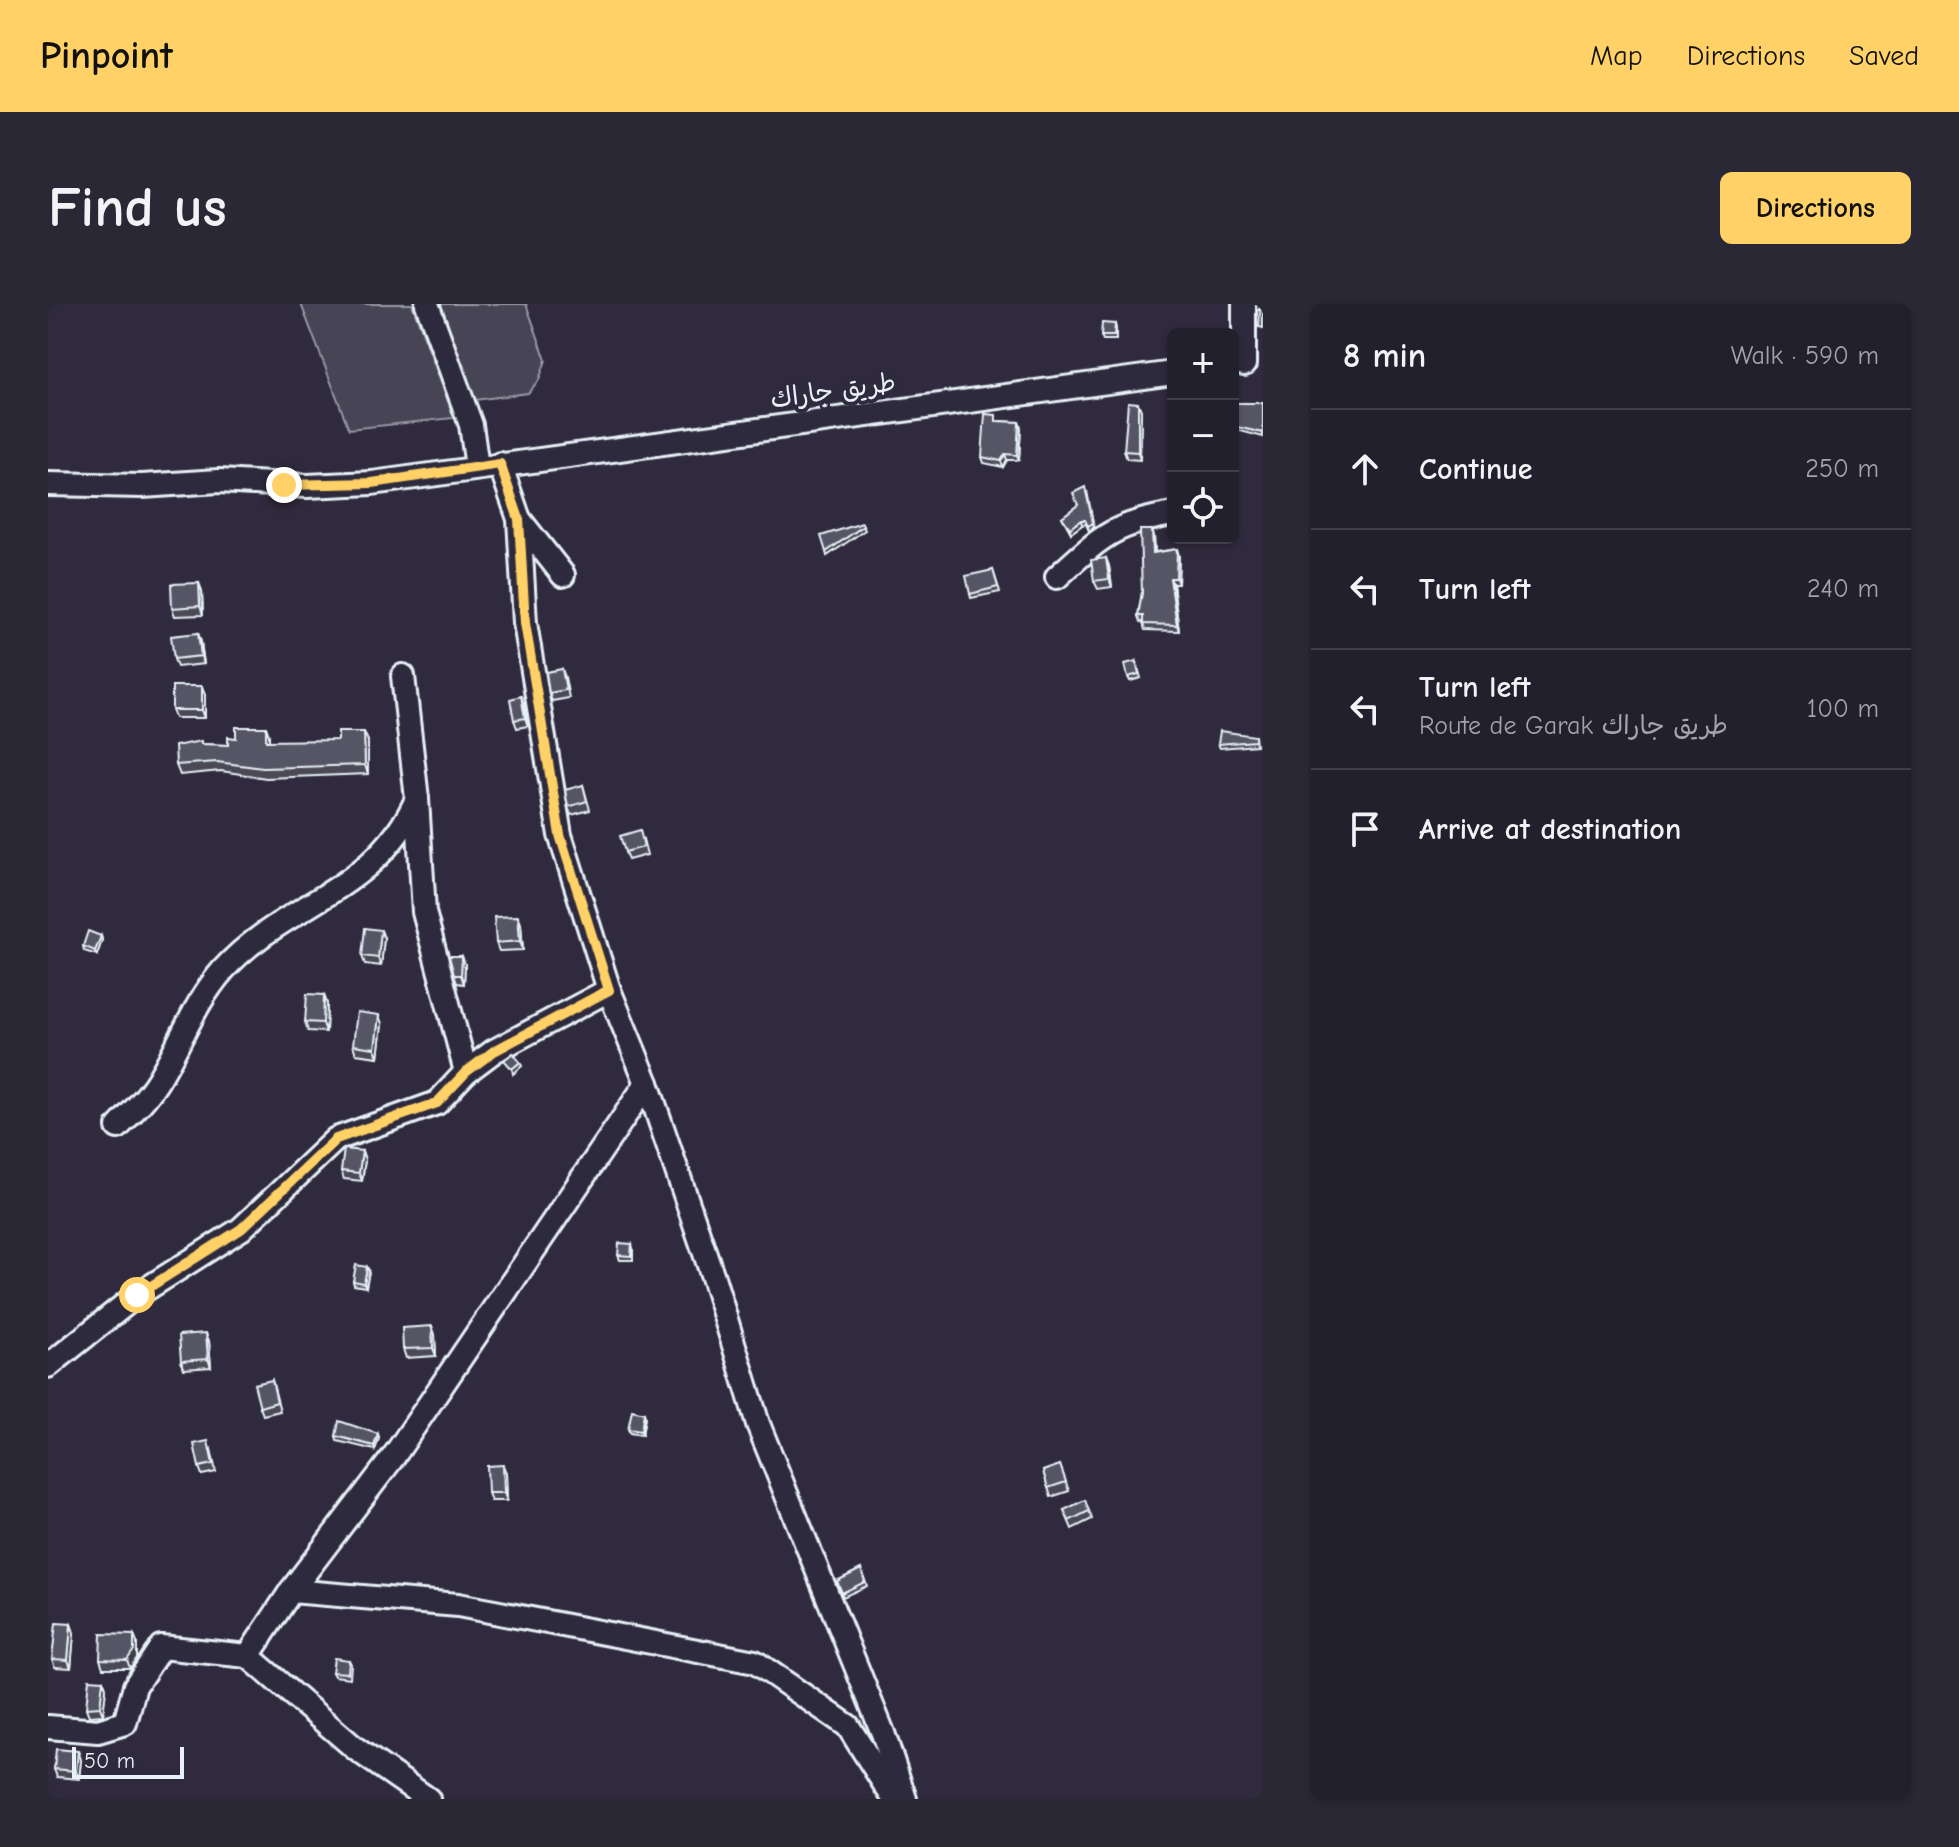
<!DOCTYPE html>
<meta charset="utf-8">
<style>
body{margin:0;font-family:"Comic Neue","Playpen Sans Arabic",sans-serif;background:#2b2836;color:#f1f3f6}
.controls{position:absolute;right:24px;top:24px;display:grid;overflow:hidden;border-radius:12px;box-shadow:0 2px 6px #0004}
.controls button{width:72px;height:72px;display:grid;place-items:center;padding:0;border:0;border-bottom:2px solid #403e4a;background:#23202e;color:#f1f3f6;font:40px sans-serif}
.scale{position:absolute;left:24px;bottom:20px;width:112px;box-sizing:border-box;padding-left:8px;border:4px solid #e8f1f8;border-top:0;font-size:22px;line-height:28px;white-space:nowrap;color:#e8f1f8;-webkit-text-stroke:6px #2f2a3d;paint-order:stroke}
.stop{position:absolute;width:24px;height:24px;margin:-18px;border:6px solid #ffd166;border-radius:50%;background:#fff}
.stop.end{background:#ffd166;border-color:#fff;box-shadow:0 2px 8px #0008}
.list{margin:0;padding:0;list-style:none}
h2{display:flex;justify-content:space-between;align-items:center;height:104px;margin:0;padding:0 32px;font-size:34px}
h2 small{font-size:26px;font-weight:400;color:#a3a3aa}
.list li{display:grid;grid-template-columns:52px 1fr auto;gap:24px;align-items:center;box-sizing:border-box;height:120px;padding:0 32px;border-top:2px solid #403e4a}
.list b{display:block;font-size:30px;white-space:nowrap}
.list p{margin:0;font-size:26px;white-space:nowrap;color:#a3a3aa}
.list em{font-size:26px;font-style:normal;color:#a3a3aa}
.icon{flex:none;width:44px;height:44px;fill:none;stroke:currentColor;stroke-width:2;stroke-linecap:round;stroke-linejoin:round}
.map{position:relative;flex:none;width:1215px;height:1495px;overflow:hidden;border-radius:12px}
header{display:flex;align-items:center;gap:48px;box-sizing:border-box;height:112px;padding:0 40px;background:#ffd166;color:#111}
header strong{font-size:38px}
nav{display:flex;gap:44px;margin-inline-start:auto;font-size:28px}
.intro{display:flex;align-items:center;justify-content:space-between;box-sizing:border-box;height:192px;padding:0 48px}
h1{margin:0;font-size:56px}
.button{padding:20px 36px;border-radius:12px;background:#ffd166;color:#111;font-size:28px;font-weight:700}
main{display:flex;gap:48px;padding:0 48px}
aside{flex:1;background:#23202e;border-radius:12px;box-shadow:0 2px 6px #0004}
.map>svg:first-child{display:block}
.green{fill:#464455;stroke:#979aa6;stroke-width:2}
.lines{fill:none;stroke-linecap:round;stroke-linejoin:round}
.minor-casing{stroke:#e8f1f8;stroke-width:28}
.minor{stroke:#2f2a3d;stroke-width:22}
.wall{fill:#4b4957;stroke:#e8f1f8;stroke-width:2}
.shaded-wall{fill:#3d3c47;stroke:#e8f1f8;stroke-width:2}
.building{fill:#575565;stroke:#e8f1f8;stroke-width:2}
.route{stroke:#ffd166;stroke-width:10}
.labels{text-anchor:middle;stroke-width:8;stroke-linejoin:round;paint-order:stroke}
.street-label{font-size:26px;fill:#e8f1f8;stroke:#2f2a3d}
</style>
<header>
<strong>Pinpoint</strong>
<nav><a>Map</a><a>Directions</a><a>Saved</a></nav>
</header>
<div class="intro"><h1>Find us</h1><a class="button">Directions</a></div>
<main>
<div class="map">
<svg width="1215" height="1495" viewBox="0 0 1215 1495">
<rect width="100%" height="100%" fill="#2f2a3d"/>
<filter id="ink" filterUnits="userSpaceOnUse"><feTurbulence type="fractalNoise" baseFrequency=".0125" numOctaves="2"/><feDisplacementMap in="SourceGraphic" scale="16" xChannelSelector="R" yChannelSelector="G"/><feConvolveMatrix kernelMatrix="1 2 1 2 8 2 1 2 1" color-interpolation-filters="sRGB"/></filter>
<g filter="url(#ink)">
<g class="green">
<polygon points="253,0 364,0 406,114 301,125"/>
<polygon points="392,0 478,0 498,56 491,76 480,89 427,96"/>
</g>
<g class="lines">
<g class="minor-casing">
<g id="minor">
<polyline points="379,0 423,121 429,163"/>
<polyline points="1196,0 1196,60"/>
<polyline points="452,160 471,215 477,319 512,531 561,686 599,779 665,973 710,1120 835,1429 857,1495"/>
<polyline points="0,180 94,182 171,177 259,182 324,179 1125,69"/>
<polyline points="471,215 515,271"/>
<path d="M 1009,273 C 1053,233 1065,220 1125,210"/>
<polyline points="355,372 369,495 376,608 418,768"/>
<path d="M 70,823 C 85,807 102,791 113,771 C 134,736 147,698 175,666 C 237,597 327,590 369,495"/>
<polyline points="0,1062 89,991 193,925 288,835 389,799 418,768 446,747 561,686"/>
<polyline points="243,1287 410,1301 707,1358 800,1422 846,1495"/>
<polyline points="200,1352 243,1287 346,1152 599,779"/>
<polyline points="0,1423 50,1427 77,1419 87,1382 113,1343 200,1352 308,1445 380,1495"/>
</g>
</g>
<use href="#minor" class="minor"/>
</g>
<g class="wall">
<polygon points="1067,20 1068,24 1068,36 1055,36 1053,32"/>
<polygon points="1185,99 1215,99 1215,133 1185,125"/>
<polygon points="1093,106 1092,156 1079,155 1076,147"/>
<polygon points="951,117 971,118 973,124 971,156 959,156 955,163 936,159 934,153"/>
<polygon points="1030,201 1046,223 1041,227 1038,220 1034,221 1023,229 1014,213"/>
<polygon points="1104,226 1106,232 1107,248 1129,245 1131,252 1130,280 1125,280 1131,327 1097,326 1095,319 1092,318 1090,312"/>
<polygon points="1058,254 1061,262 1064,283 1050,285 1046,277"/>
<polygon points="945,266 952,288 923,294 922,290"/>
<polygon points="151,279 154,287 155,311 127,312 124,304"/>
<polygon points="150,329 153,338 156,360 129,363 126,355"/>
<polygon points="1088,357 1093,374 1082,377 1080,373"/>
<polygon points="514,365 517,373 521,394 504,397 501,389"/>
<polygon points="157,391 157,414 127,414 124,406"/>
<polygon points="476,401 480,422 469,424 466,416"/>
<polygon points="218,423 221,432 221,437 320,437 320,470 218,474 173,467 132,471 128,461 154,440 180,441 188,434"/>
<polygon points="1207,432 1208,441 1172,444 1170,440"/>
<polygon points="535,481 542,506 523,511 520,503"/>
<polygon points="595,535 599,551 580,556 577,548"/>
<polygon points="470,612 473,620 475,646 451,647 448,639"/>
<polygon points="53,632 54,636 49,651 36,647 35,642"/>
<polygon points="336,634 333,662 317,660 314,652"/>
<polygon points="414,652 417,661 416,680 409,679 406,671"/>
<polygon points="276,691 279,700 278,728 260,727 257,718"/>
<polygon points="334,720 330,753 308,750 305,741"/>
<polygon points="314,847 317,856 314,877 296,875 293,867"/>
<polygon points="584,940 585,944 585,956 572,956 570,951"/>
<polygon points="319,963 321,967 318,983 306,981 305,977"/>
<polygon points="384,1022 387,1031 388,1052 358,1054 355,1045"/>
<polygon points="161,1037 163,1063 136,1065 133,1057"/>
<polygon points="224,1076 232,1107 215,1111 212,1103"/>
<polygon points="596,1109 597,1113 594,1131 582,1129 580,1125"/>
<polygon points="330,1130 331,1134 327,1146 289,1137 288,1132"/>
<polygon points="163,1145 168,1168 154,1171 151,1163"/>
<polygon points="1012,1161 1021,1187 1003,1193 995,1167"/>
<polygon points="458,1169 459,1197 443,1197 440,1189"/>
<polygon points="1016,1206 1041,1207 1044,1215 1024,1225"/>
<polygon points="813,1265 819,1282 795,1293 789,1277"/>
<polygon points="23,1320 26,1329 23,1364 7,1363 4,1355"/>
<polygon points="89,1339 89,1354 82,1364 55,1364 52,1355"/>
<polygon points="301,1356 303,1360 302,1374 286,1372 284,1368"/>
<polygon points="55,1376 58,1384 55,1411 41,1412 38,1404"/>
<polygon points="30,1447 33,1456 31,1475 9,1473 6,1465"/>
</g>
<g class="shaded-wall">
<polygon points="1090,99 1093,106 1092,156 1090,148"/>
<polygon points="971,118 973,124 971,156 969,151"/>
<polygon points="957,150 959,156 955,163 953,157"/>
<polygon points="1039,187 1046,223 1041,227 1040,222"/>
<polygon points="1033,216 1034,221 1023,229 1022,224"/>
<polygon points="815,222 817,226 779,252 778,248"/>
<polygon points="1104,226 1106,232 1107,255 1105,249"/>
<polygon points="1129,245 1131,252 1130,280 1128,274"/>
<polygon points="1058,254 1061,262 1064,283 1061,275"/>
<polygon points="1122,274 1125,280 1131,327 1129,321"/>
<polygon points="151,279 154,287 155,311 152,302"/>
<polygon points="150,329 153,338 156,360 153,352"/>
<polygon points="154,382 157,391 157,414 154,406"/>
<polygon points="473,392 476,401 480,422 477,414"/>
<polygon points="218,423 221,432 221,447 218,437"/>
<polygon points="316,428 320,437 320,470 317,461"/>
<polygon points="470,612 473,620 475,646 472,637"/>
<polygon points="333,626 336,634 333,662 330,654"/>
<polygon points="53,632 54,636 49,651 47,647"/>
<polygon points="414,652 417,661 416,680 413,671"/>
<polygon points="276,691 279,700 278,728 275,719"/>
<polygon points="331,711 334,720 330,753 327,744"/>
<polygon points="472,758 474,762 465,770 464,765"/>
<polygon points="314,847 317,856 314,877 311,869"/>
<polygon points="319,963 321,967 318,983 316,979"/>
<polygon points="384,1022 387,1031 388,1052 385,1044"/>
<polygon points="158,1029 161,1037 163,1063 160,1055"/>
<polygon points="596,1109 597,1113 594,1131 593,1127"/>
<polygon points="330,1130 331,1134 327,1146 326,1142"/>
<polygon points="455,1161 458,1169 459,1197 456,1189"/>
<polygon points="23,1320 26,1329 23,1364 20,1356"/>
<polygon points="86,1331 89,1339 89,1354 82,1364 79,1356"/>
<polygon points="55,1376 58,1384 55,1411 52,1403"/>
<polygon points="30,1447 33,1456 31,1475 28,1467"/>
</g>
<g class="building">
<polygon points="1208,0 1215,0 1215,24 1211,23 1212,5 1208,7"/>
<polygon points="1054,19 1067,20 1066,32 1053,32"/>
<polygon points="1080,98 1090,99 1090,148 1076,147"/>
<polygon points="1185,99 1215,99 1215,129 1185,122"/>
<polygon points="937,110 948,111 948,117 971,118 969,151 957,150 953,157 934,153"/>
<polygon points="1037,183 1045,219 1040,222 1037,216 1033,216 1022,224 1014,213 1030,201 1025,189"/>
<polygon points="814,219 815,222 778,248 773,232"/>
<polygon points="1092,226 1104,226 1105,249 1129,245 1128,274 1122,274 1129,321 1095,320 1095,312 1090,312 1094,289"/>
<polygon points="1058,254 1061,275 1046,277 1043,256"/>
<polygon points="945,266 950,283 922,290 918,272"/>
<polygon points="151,279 152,302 124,304 123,280"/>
<polygon points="150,329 153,352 126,355 123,332"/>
<polygon points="1088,357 1091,370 1080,373 1077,360"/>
<polygon points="514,365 518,386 501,389 498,368"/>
<rect x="124" y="382" width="30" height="24"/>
<polygon points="473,392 477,414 466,416 462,395"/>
<polygon points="188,423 218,423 218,437 290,436 290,428 316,428 317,461 215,464 169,458 128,461 127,442 153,437 153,440 180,441 180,433 188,434"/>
<polygon points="1172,427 1207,432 1207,437 1170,440"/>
<polygon points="535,481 539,497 520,503 517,486"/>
<polygon points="592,526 596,543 577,548 572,532"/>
<polygon points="470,612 472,637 448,639 446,613"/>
<polygon points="317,624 333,626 330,654 314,652"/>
<polygon points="40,627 53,632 47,647 35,642"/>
<polygon points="401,652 414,652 413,671 406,671"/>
<polygon points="259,690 276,691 275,719 257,718"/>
<polygon points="309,708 331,711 327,744 305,741"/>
<polygon points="465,749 472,758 464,765 456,756"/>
<polygon points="296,845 314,847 311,869 293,867"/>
<polygon points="571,939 584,940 583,952 570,951"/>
<polygon points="308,961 319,963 316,979 305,977"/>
<polygon points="384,1022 385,1044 355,1045 354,1024"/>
<polygon points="158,1029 160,1055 133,1057 131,1031"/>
<polygon points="224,1076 229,1098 212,1103 206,1080"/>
<polygon points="584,1106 596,1109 593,1127 580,1125"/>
<polygon points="291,1117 330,1130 326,1142 288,1132"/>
<polygon points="160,1137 165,1160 151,1163 146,1140"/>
<polygon points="455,1161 456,1189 440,1189 439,1162"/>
<polygon points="1012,1161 1018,1178 1000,1184 995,1167"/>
<polygon points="1037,1196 1041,1207 1021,1217 1016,1206"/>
<polygon points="813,1265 817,1278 794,1289 789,1277"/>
<polygon points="8,1319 23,1320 20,1356 4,1355"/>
<polygon points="53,1330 86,1331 86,1346 79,1356 52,1355"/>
<polygon points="286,1354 301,1356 300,1369 284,1368"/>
<polygon points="41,1375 55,1376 52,1403 38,1404"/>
<polygon points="8,1445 30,1447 28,1467 6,1465"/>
</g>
</g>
<g class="lines" filter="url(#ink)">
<polyline class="route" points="89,991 193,925 288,835 389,799 418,768 446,747 561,686 512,531 477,319 471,215 452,160 324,179 236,181"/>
</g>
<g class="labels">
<g class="street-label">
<text transform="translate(785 86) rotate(-8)" y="9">طريق جاراك</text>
</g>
</g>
</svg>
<div class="controls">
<button>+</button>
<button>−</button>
<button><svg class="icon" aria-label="locate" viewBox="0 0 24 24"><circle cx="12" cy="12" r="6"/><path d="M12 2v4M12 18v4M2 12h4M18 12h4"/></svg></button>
</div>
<div class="scale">50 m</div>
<div class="stop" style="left:89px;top:991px"></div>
<div class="stop end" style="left:236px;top:181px"></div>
</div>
<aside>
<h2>8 min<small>Walk · 590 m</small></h2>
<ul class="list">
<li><svg class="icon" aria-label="ahead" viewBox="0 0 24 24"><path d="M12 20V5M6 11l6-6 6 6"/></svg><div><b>Continue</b></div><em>250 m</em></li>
<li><svg class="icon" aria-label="left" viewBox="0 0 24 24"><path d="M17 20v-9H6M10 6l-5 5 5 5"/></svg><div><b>Turn left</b></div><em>240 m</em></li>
<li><svg class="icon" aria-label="left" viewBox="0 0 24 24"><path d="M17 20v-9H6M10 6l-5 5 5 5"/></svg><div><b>Turn left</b><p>Route de Garak طريق جاراك</p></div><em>100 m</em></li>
<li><svg class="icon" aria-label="arrive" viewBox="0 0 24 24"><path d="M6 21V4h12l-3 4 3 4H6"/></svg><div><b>Arrive at destination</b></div></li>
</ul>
</aside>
</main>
